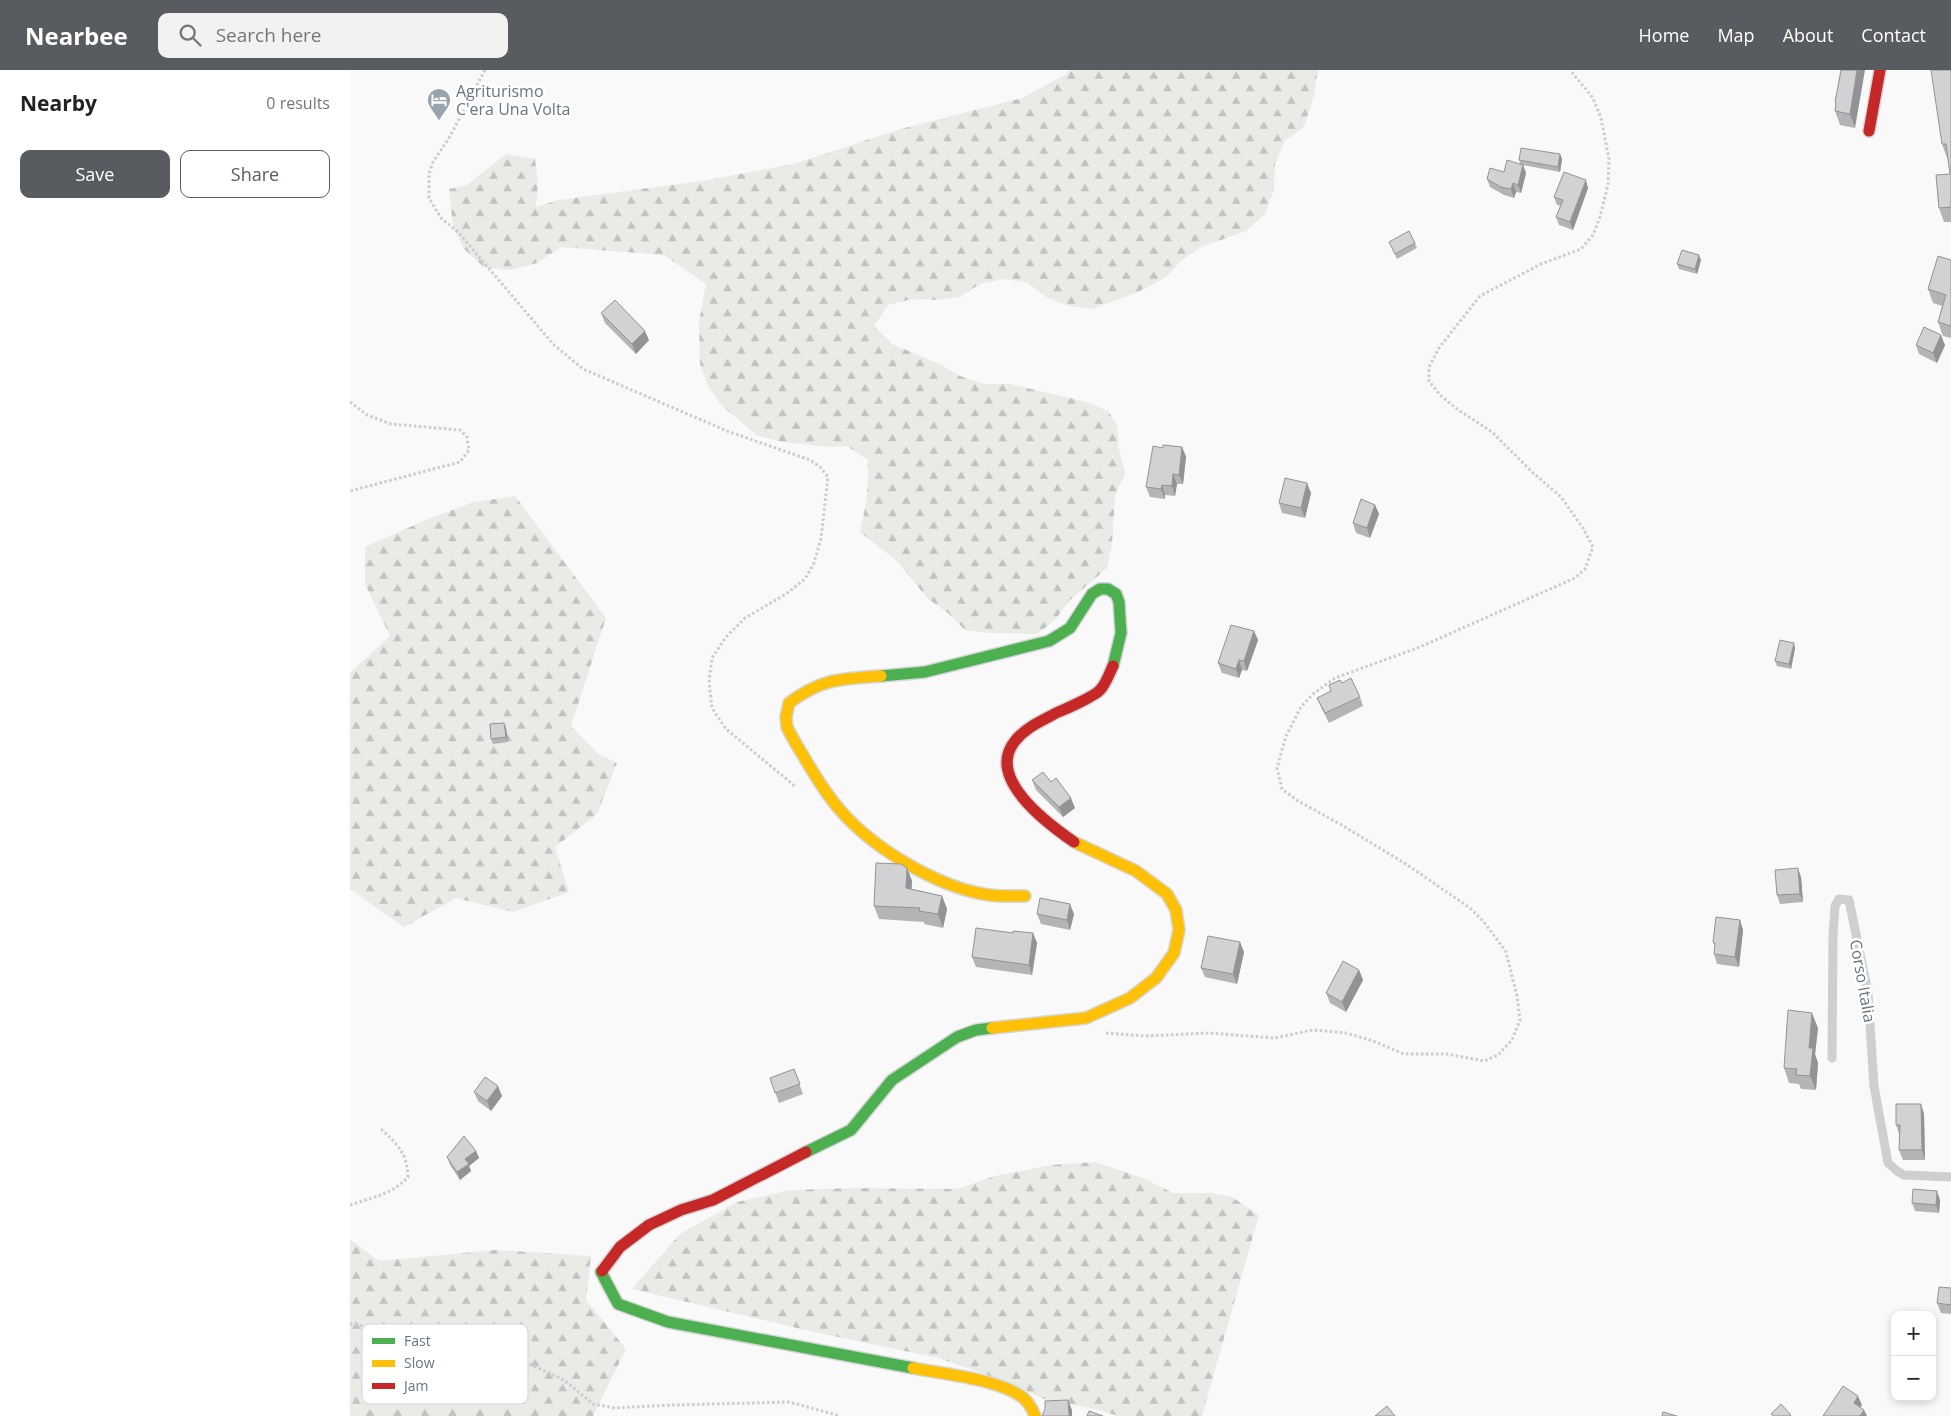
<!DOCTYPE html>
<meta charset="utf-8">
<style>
body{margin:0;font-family:"Open Sans",sans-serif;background:#f2f2f2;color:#222}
.controls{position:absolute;right:15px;bottom:15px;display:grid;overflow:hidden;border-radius:10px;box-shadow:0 2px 8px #0003}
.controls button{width:45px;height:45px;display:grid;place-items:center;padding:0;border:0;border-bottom:1px solid #e0e0e0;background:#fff;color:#222;font:25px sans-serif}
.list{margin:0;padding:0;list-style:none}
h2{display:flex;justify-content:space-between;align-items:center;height:65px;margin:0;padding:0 20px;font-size:21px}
h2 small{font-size:16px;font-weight:400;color:#767676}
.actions{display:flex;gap:10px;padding:15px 20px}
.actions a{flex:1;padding:11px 0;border:1px solid #585c60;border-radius:10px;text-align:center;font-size:18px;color:#585c60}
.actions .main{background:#585c60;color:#fff}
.icon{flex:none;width:28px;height:28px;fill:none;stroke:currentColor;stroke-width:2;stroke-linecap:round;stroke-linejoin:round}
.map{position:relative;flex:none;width:1601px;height:1346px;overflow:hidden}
header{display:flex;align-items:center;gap:30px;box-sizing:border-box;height:70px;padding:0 25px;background:#585c60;color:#fff}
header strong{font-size:24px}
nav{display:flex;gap:28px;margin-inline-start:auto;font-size:18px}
.search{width:350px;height:45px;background:#f2f2f2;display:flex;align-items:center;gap:12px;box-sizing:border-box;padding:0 18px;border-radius:10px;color:#767676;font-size:19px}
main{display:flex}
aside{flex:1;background:#fff}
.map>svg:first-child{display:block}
.forest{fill:url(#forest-firs)}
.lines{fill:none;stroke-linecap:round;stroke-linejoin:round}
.fast-casing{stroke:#d5d6d7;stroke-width:14}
.slow-casing{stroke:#d5d6d7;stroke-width:14}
.jam-casing{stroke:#d5d6d7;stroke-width:14}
.path{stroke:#cbcccd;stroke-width:3;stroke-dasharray:2.5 2.5;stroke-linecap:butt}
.lane{stroke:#cecfd0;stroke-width:9}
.fast{stroke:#4caf50;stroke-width:11}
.slow{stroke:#ffc107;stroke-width:11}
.jam{stroke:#c62828;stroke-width:11}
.wall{fill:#b3b5b5}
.shaded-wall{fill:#929394}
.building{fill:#d0d2d3;stroke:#929394}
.labels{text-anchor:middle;stroke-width:5;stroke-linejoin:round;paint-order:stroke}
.poi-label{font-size:16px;fill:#657683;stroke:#fff;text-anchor:start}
.street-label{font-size:16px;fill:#657683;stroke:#fff}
.key{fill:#fff;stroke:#d1d6da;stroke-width:1}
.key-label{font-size:14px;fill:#657683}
</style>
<header>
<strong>Nearbee</strong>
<div class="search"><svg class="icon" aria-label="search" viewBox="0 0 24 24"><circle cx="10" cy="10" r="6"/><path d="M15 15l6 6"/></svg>Search here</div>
<nav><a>Home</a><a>Map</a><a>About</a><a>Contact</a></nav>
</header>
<main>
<aside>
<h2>Nearby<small>0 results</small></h2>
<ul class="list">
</ul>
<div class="actions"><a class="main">Save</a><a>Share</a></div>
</aside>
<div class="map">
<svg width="1601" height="1346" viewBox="0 0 1601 1346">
<defs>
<pattern id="forest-firs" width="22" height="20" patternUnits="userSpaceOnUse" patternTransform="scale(1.25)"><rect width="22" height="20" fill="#e8ebe6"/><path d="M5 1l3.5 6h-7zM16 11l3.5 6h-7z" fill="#c0c3c0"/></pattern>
</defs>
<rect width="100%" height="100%" fill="#f9f9f9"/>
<g class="forest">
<path d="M 720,0 L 968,0 L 963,29 L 954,57 L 935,71 L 925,94 L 924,120 L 915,144 L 896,161 L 851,177 L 831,191 L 815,208 L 786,223 L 742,239 L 719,236 L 696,227 L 677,212 L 653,209 L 630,214 L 610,227 L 586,230 L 562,229 L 538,235 L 524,256 L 542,274 L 589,294 L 610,306 L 634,314 L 660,314 L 733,331 L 758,341 L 767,355 L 769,379 L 775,403 L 765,426 L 762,474 L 757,498 L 719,531 L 705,550 L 687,564 L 639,563 L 615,560 L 598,543 L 578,529 L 547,491 L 510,462 C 516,437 519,415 518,390 L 497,376 L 481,377 L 433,372 L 408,366 L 372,336 L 358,316 L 350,294 L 349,252 L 356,214 L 314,185 L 211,177 L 187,193 L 161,200 L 135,198 L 114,179 L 103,157 L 99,119 L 117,115 L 156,84 L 185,89 L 188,113 L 186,137 L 209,130 L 358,110 L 444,94 L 547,60 L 672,28 L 715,5 Z"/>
<polygon points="165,426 256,548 221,656 248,684 267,693 247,744 205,777 219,822 163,842 106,828 54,857 0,819 0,603 40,566 15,514 15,477 78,449 124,432"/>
<polygon points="745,1092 793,1108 823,1123 862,1123 882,1127 909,1145 852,1346 768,1346 746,1339 694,1329 655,1311 588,1288 464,1262 282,1219 330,1164 387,1132 441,1120 505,1118 607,1119 645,1106 701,1095"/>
<polygon points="0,1169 29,1191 146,1180 241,1186 236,1230 276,1279 243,1346 0,1346"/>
</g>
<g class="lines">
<g class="fast-casing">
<g id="fast">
<polyline points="531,606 575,602 699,571 720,558 742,524 750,519 758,519 766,524 769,532 771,563 763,596"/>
<polyline points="456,1082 501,1060 542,1010 607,967 626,960 642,958"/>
<polyline points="252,1201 251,1202 268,1234 318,1252 563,1298"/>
</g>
</g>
<g class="slow-casing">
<g id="slow">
<path d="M 531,606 C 492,609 472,608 439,633 L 436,647 L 437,657 C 442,668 448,677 454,687 C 465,706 476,724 490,740 C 523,778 584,815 633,824 C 647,827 661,826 675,826"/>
<polyline points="642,958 736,948 780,928 806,908 824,883 829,860 826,840 817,824 786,801 724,772"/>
<path d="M 563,1298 C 593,1304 648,1309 672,1327 C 679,1332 682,1338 685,1346"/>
</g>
</g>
<g class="jam-casing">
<g id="jam">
<polyline points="1519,61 1530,0"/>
<path d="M 724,772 C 698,754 635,708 665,671 C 676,657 692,651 706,643 C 716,639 745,626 750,620 C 756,614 759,604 763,596"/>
<polyline points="252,1201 270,1177 299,1155 331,1140 363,1130 456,1082"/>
</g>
</g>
<g class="path">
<polyline points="135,0 99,68 83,92 79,104 79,128 91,148 108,162 203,274 233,299 377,361 460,390 470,397 478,407 471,468 464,493 455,509 436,524 395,548 376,567 362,588 359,611 362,638 376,659 446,717"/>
<polyline points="0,332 17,345 41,354 110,360 117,367 119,380 110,392 0,421"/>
<polyline points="756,963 795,966 859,963 924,968 963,960 996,963 1023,971 1054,984 1097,984 1134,991 1148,985 1162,970 1170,950 1167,926 1156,882 1134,852 1120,838 1056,794 990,754 948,731 932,719 927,698 936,666 951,637 963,624 985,608 1070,577 1225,508 1235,499 1243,477 1233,458 1211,427 1181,401 1142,362 1107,339 1090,325 1079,311 1079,297 1089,278 1130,226 1191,194 1231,179 1243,165 1250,147 1258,114 1259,89 1251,48 1243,28 1220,0"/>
<path d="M 0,1135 C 21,1128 43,1124 58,1107 C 57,1083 48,1075 31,1059"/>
<polyline points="0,1254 113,1271 158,1284 214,1310 243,1334 265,1338 323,1335 439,1332 490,1346"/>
</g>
<polyline class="lane" points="1482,988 1483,865 1485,836 1489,829 1499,830 1518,923 1524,1016 1538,1093 1547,1101 1554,1105 1601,1107"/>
<use href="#fast" class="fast"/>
<use href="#slow" class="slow"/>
<use href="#jam" class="jam"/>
</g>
<g class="wall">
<polygon points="1491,0 1505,58 1490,55 1485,41 1486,35 1485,32"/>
<polygon points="1601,0 1601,152 1594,152 1589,138 1600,104 1598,88 1597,88 1592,74"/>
<polygon points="1210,84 1212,89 1210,102 1173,95 1176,103 1171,123 1166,122 1164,128 1154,125 1140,117 1137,109 1170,94 1169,90"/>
<polygon points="1238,118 1223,160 1209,155 1206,147 1211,136 1207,135 1204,127"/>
<polygon points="1039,172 1065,173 1067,178 1047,189"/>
<polygon points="1351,190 1347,204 1329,199 1327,194"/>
<polygon points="1601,190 1601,268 1593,266 1588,252 1592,236 1583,233 1578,219"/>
<polygon points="251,243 299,270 286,284 255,253"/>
<polygon points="1566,275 1595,275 1587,293 1569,284"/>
<polygon points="832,377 836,387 833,414 827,414 825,426 815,425 815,429 800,427 796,417 813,378"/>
<polygon points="961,423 955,448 932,443 929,433"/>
<polygon points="1025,435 1029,444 1020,468 1006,463 1003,453"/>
<polygon points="904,561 908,570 897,601 892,600 889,608 872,603 868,593"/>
<polygon points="1445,578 1441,599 1427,596 1425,591"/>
<polygon points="992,613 1010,627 1013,636 979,653 971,637 967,628 981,621 979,615"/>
<polygon points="154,653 156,658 158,672 143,674 141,669"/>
<polygon points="682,710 701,712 725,738 713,747 686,720"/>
<polygon points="557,798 562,811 561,819 592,826 597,839 593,858 574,854 574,852 529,849 524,836"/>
<polygon points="1451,807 1453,832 1430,834 1427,825"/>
<polygon points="687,844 724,844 720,860 691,854"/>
<polygon points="1390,850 1393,860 1389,897 1367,894 1364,884 1365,877 1363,872"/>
<polygon points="663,863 683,863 687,873 682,905 626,897 622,887"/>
<polygon points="894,882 887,914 855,907 851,898"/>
<polygon points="1009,900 1013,910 996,942 980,933 976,923"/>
<polygon points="1468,958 1465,984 1468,993 1466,1020 1451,1019 1449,1014 1439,1013 1434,998"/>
<polygon points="444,999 453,1024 429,1033 420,1008"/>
<polygon points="124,1022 152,1026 141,1041 128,1031"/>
<polygon points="1571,1034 1574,1044 1575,1090 1553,1090 1549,1080 1549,1064 1546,1055"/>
<polygon points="126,1081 129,1088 119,1096 121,1101 110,1110 100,1095 97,1087"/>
<polygon points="1590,1130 1589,1143 1565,1141 1562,1133"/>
<polygon points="1601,1218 1601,1244 1591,1243 1587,1233"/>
</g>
<g class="shaded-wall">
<polygon points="1507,0 1515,0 1505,58 1500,44"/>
<polygon points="1210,84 1212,89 1210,102 1208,97"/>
<polygon points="1173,95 1176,103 1171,123 1168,115"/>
<polygon points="1236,110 1238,118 1223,160 1220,152"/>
<polygon points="1163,113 1166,122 1164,128 1161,119"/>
<polygon points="1349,185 1351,190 1347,204 1345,199"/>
<polygon points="295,261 299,270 286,284 282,274"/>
<polygon points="1591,265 1595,275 1587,293 1583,283"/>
<polygon points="832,377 836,387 833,414 829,405"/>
<polygon points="823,404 827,414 825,426 822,416"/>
<polygon points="957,413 961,423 955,448 951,438"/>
<polygon points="812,415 815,425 815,429 811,419"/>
<polygon points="1025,435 1029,444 1020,468 1017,458"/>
<polygon points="904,561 908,570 897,601 894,591"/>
<polygon points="1444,573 1445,578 1441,599 1439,594"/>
<polygon points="889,590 892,600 889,608 886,599"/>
<polygon points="154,653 156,658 158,672 156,667"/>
<polygon points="721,728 725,738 713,747 709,737"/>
<polygon points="557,798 562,811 561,832 556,818"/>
<polygon points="1448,798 1451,807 1453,832 1450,824"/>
<polygon points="592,826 597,839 593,858 588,844"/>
<polygon points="720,834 724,844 720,860 717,850"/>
<polygon points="1390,850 1393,860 1389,897 1385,887"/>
<polygon points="683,863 687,873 682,905 679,895"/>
<polygon points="890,872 894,882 887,914 883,904"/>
<polygon points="1009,900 1013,910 996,942 992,932"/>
<polygon points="1462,943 1468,958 1465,984 1468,993 1466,1020 1460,1006 1459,978"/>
<polygon points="148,1016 152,1026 141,1041 137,1031"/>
<polygon points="1571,1034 1574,1044 1575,1090 1572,1080"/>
<polygon points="126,1081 129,1088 119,1096 121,1101 110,1110 107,1102 115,1089"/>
<polygon points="1587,1121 1590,1130 1589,1143 1586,1135"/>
<polygon points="1508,1326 1512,1335 1507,1342 1504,1333"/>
<polygon points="718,1330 722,1340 722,1346 719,1346"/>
<polygon points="1514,1340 1517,1346 1510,1346"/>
</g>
<g class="building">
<polygon points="1491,0 1507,0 1500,44 1485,41 1486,33 1485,32"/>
<polygon points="1581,0 1601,0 1601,137 1589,138 1586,105 1600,104 1596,74 1592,74"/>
<polygon points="1171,78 1210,84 1208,97 1169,90"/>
<polygon points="1157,90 1173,95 1168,115 1163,113 1161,119 1151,117 1137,109 1140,98 1154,102"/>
<polygon points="1214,102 1236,110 1220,152 1206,147 1213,130 1204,127"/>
<polygon points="1059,161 1065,173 1045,184 1039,172"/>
<polygon points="1332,180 1349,185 1345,199 1327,194"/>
<polygon points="1588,186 1601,190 1601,256 1588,252 1596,225 1578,219"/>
<polygon points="265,230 295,261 282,274 251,243"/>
<polygon points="1574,257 1591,265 1583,283 1566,275"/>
<polygon points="813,375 832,377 829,405 823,404 822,416 812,415 811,419 796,417 803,376 813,378"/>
<polygon points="935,408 957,413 951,438 929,433"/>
<polygon points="1011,429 1025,435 1017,458 1003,453"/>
<polygon points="881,555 904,561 894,591 889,590 886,599 868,593"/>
<polygon points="1430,570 1444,573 1439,594 1425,591"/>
<polygon points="1001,608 1010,627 975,643 967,628 981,621 979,615 990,610 992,613"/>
<polygon points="154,653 156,667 141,669 140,654"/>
<polygon points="693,702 701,712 706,708 721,728 709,737 682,710"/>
<polygon points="526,793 551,794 557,798 556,818 592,826 588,844 569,841 570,838 524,836"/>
<polygon points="1448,798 1450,824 1427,825 1425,800"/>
<polygon points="690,828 720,834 717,850 687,844"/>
<polygon points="1366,847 1390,850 1385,887 1364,884 1365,873 1363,872"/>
<polygon points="626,858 663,863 663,861 683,863 679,895 622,887"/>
<polygon points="858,866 890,872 883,904 851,898"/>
<polygon points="993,891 1009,900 992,932 976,923"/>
<polygon points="1438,940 1462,943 1459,978 1463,978 1460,1006 1446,1005 1447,999 1434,998"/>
<polygon points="444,999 450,1014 425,1023 420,1008"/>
<polygon points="135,1007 148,1016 137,1031 124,1022"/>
<polygon points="1546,1034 1571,1034 1572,1080 1549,1080 1550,1055 1546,1055"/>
<polygon points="114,1066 126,1081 115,1089 119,1094 107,1102 97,1087"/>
<polygon points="1563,1119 1587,1121 1586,1135 1562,1133"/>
<polygon points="1589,1217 1601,1218 1601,1235 1587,1233"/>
<polygon points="1493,1316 1508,1326 1504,1333 1514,1340 1510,1346 1473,1346"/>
<polygon points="718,1330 719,1346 692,1346 695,1339 695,1331"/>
<polygon points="1431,1334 1441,1345 1440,1346 1423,1346 1421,1344"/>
<polygon points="1037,1336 1045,1346 1025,1346"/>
<polygon points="739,1341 753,1346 737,1346"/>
<polygon points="1313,1342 1327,1346 1312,1346"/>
</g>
<defs>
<g id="hotel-pin" transform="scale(1.25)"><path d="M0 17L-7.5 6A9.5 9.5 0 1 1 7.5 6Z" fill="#99a4ac" stroke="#fff"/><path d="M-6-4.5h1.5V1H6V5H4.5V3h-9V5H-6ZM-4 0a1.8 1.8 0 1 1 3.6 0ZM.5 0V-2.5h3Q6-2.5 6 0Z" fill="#fff"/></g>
</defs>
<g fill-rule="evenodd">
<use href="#hotel-pin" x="89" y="30"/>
</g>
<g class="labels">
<g class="poi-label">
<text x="106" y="27">Agriturismo<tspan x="106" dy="18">C'era Una Volta</tspan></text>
</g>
<g class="street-label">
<text transform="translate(1513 911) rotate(80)" y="6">Corso Italia</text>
</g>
</g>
<rect x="12" y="1254" width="166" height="80" rx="8" class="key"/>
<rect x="22" y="1268" width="23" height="6" fill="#4caf50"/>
<rect x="22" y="1290" width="23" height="7" fill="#ffc107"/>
<rect x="22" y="1313" width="23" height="6" fill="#c62828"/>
<g class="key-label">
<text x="54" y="1276">Fast</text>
<text x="54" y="1298">Slow</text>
<text x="54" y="1321">Jam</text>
</g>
</svg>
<div class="controls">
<button>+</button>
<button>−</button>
</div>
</div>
</main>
